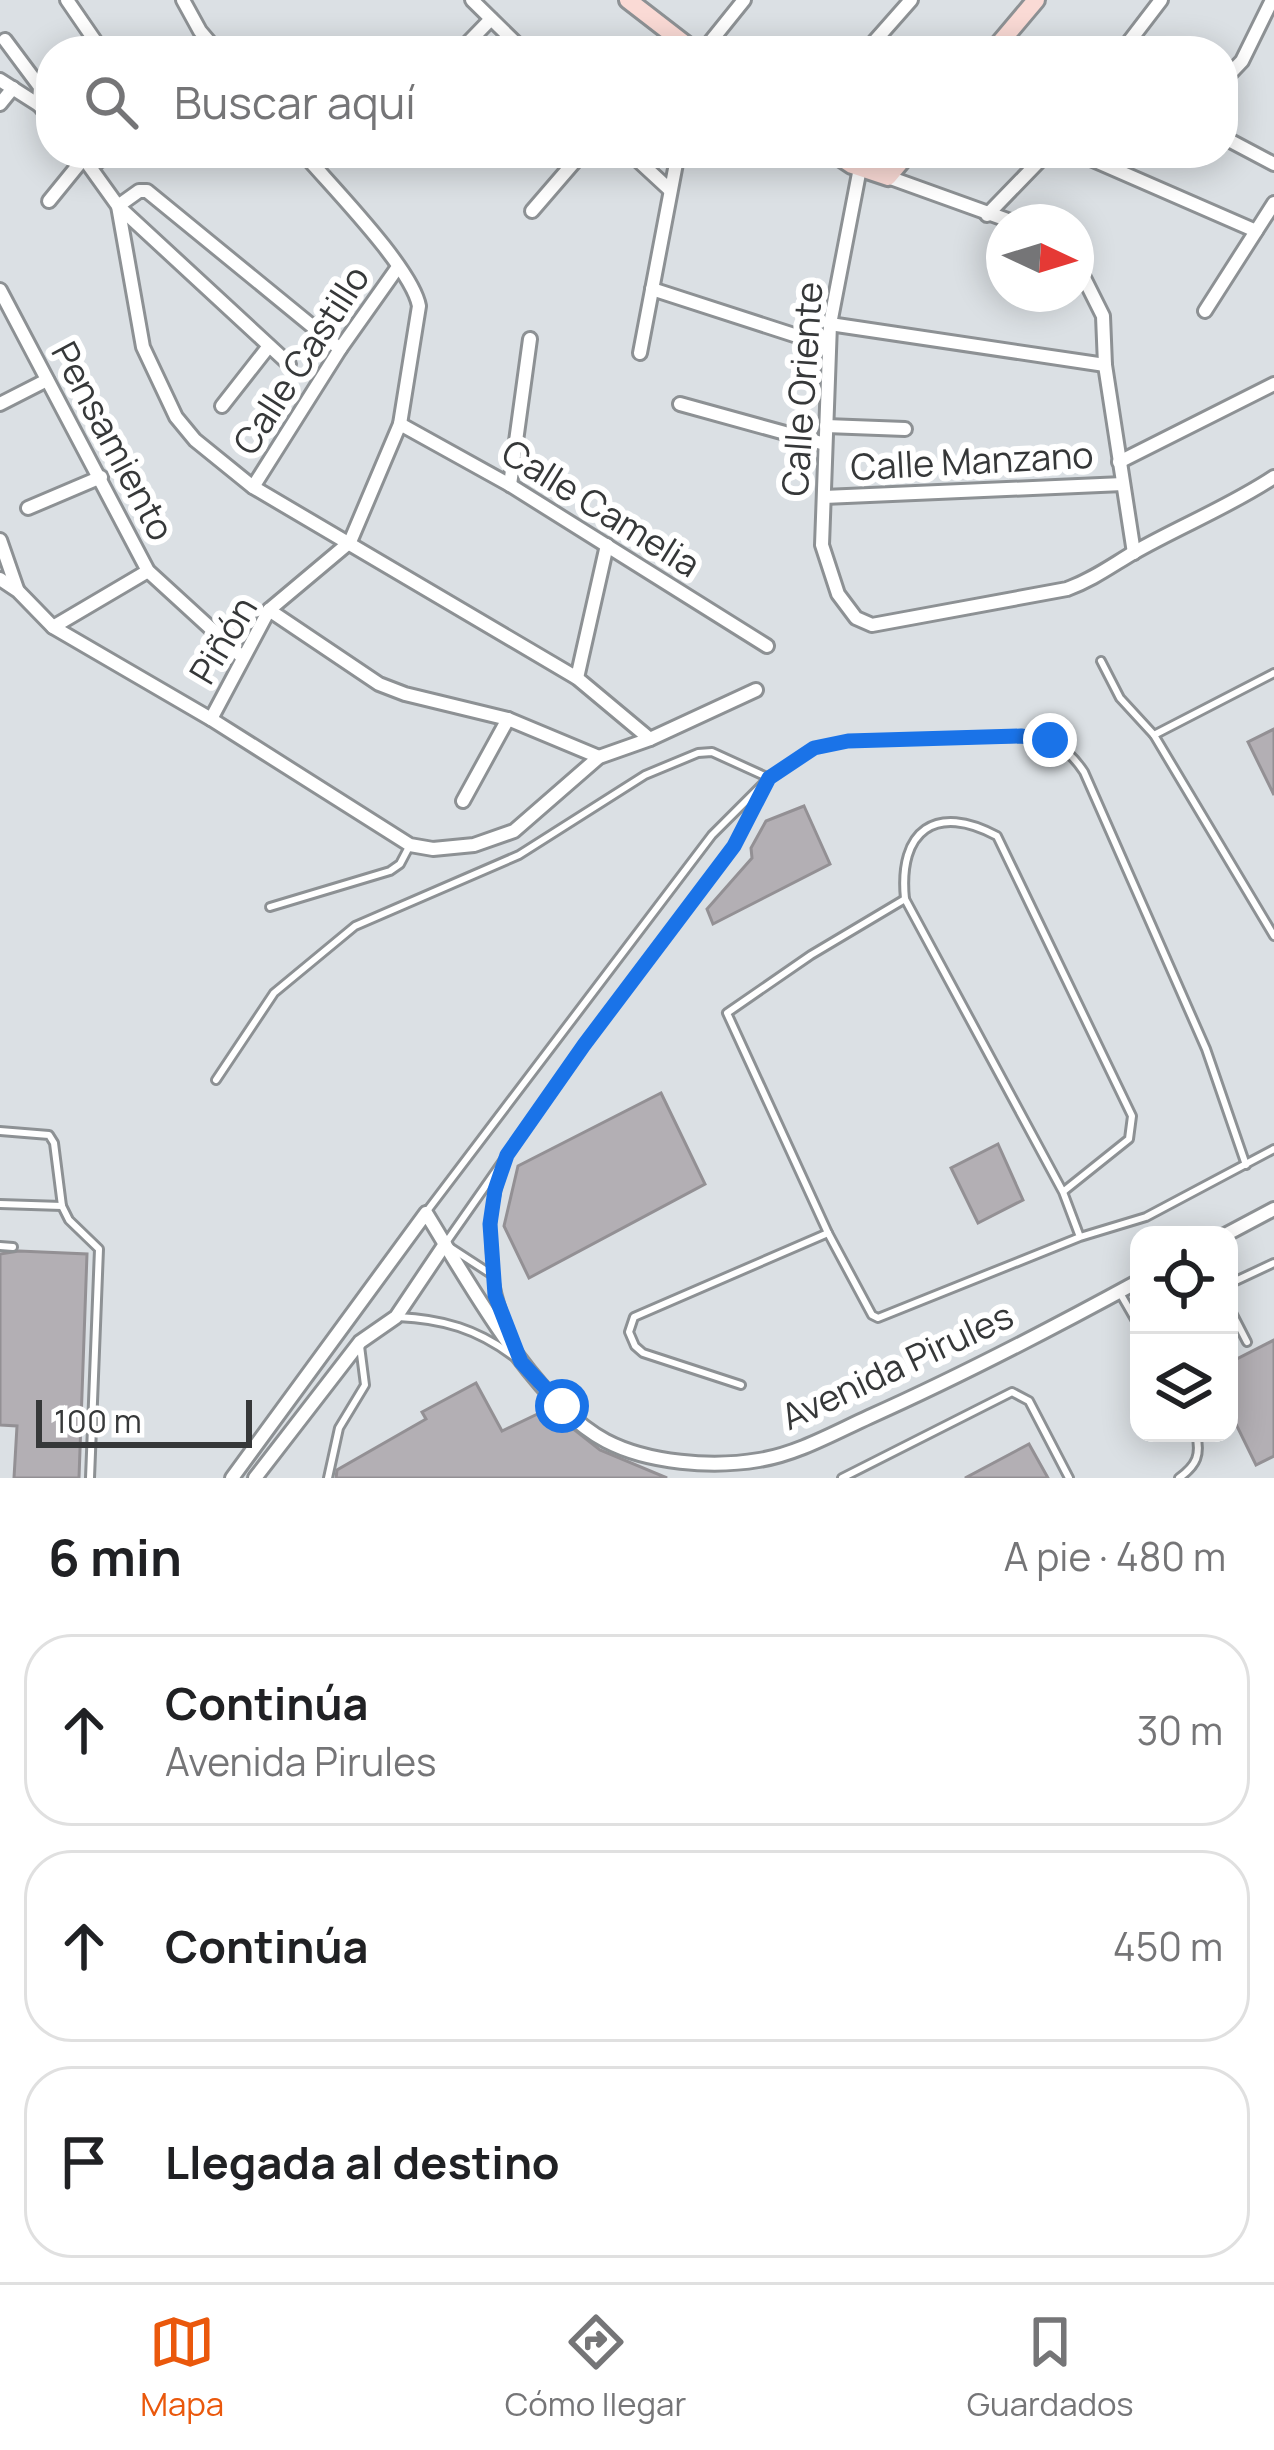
<!DOCTYPE html>
<html lang="es">
<meta charset="utf-8">
<style>
body{margin:0;font-family:Manrope,sans-serif;background:#f6f6f6;color:#202124}
.controls{position:absolute;right:36px;bottom:36px;display:grid;overflow:hidden;border-radius:24px;box-shadow:0 6px 30px #0003}
.controls button{width:108px;height:108px;display:grid;place-items:center;padding:0;border:0;border-bottom:3px solid #e0e0e0;background:#fff;color:#202124;font:60px sans-serif}
.compass{position:absolute;left:986px;top:204px;width:108px;height:108px;border-radius:50%;background:#fff;box-shadow:0 6px 30px #0003;rotate:94deg}
.scale{position:absolute;left:36px;bottom:30px;width:216px;box-sizing:border-box;padding-left:12px;border:6px solid #363839;border-top:0;font-size:33px;line-height:42px;white-space:nowrap;color:#363839;-webkit-text-stroke:9px #fff;paint-order:stroke}
.stop{position:absolute;width:36px;height:36px;margin:-27px;border:9px solid #1a73e8;border-radius:50%;background:#fff}
.stop.end{background:#1a73e8;border-color:#fff;box-shadow:0 3px 12px #0008}
.list{margin:0;padding:0;list-style:none}
h2{display:flex;justify-content:space-between;align-items:center;height:156px;margin:0;padding:0 48px;font-size:51px}
h2 small{font-size:39px;font-weight:400;color:#757577}
.list li{display:grid;grid-template-columns:78px 1fr auto;gap:36px;align-items:center;box-sizing:border-box;height:192px;margin:0 24px 24px;padding:0 24px;border:3px solid #e0e0e0;border-radius:48px}
.list b{display:block;font-size:45px;white-space:nowrap}
.list p{margin:0;font-size:39px;white-space:nowrap;color:#757577}
.list em{font-size:39px;font-style:normal;color:#757577}
.icon{flex:none;width:66px;height:66px;fill:none;stroke:currentColor;stroke-width:2;stroke-linecap:round;stroke-linejoin:round}
.map{position:relative;flex:none;width:1274px;height:1478px;overflow:hidden}
.search{position:absolute;background:#fff;box-shadow:0 6px 30px #0003;left:36px;right:36px;top:36px;height:132px;display:flex;align-items:center;gap:30px;box-sizing:border-box;padding:0 42px;border-radius:48px;color:#757577;font-size:45px}
.sheet{height:804px;background:#fff}
nav{display:flex;justify-content:space-around;align-items:center;box-sizing:border-box;height:168px;border-top:3px solid #e0e0e0;background:#fff;font-size:33px;color:#757577}
nav a{display:grid;justify-items:center;gap:6px}
nav .on{color:#ea580c}
.map>svg:first-child{display:block}
.building{fill:#b3afb4;stroke:#939094;stroke-width:3}
.lines{fill:none;stroke-linecap:round;stroke-linejoin:round}
.lane-casing{stroke:#8d9194;stroke-width:12}
.street-casing{stroke:#8d9194;stroke-width:18}
.secondary-casing{stroke:#8d9194;stroke-width:22}
.lane{stroke:#fff;stroke-width:6}
.street{stroke:#fff;stroke-width:12}
.secondary{stroke:#fadad5;stroke-width:16}
.route{stroke:#1a73e8;stroke-width:15}
.labels{text-anchor:middle;stroke-width:12;stroke-linejoin:round;paint-order:stroke}
.street-label{font-size:36px;fill:#363839;stroke:#fff}
</style>
<div class="map">
<svg width="1274" height="1478" viewBox="0 0 1274 1478">
<rect width="100%" height="100%" fill="#dbe0e4"/>
<g class="building">
<polygon points="1274,729 1274,795 1248,742"/>
<polygon points="804,806 830,864 713,924 707,909 752,858 751,848 766,821"/>
<polygon points="661,1093 705,1184 529,1278 504,1226 518,1166"/>
<polygon points="998,1144 1023,1200 978,1223 951,1168"/>
<polygon points="19,1251 87,1254 79,1478 14,1478 17,1426 0,1425 0,1254"/>
<polygon points="1274,1340 1274,1456 1256,1465 1229,1410 1229,1363"/>
<polygon points="476,1383 502,1431 548,1409 600,1450 667,1478 336,1478 337,1470 426,1419 422,1412"/>
<polygon points="1029,1444 1048,1478 965,1478"/>
</g>
<g class="lines">
<g class="lane-casing">
<g id="lane">
<polyline points="1101,661 1120,698 1154,735"/>
<polyline points="1274,673 1154,735 1274,936"/>
<path d="M 905,899 C 898,830 936,803 997,836 L 1132,1116 L 1129,1139 L 1064,1191"/>
<polyline points="270,907 390,871 400,864 410,845"/>
<polyline points="216,1080 274,993 355,926 519,855 645,775 698,753 712,752 769,778"/>
<polyline points="0,1131 49,1135 54,1143 62,1206 69,1220 99,1249 90,1478"/>
<path d="M 504,1163 C 482,1229 488,1278 513,1342"/>
<polyline points="0,1204 62,1206"/>
<path d="M 427,1211 L 712,835 L 769,778 L 814,748 L 848,741 L 1021,737 C 1051,740 1067,746 1084,772 L 1206,1049 L 1246,1165"/>
<polyline points="1080,1237 1063,1192 905,899 811,955 727,1013 828,1233 872,1315 878,1318 1080,1237 1146,1217 1274,1149"/>
<polyline points="0,1246 13,1247"/>
<polyline points="491,1274 445,1244 584,1045 734,846 765,786"/>
<polyline points="1229,1284 1274,1263"/>
<polyline points="1120,1293 1139,1326"/>
<polyline points="1229,1307 1247,1342"/>
<path d="M 398,1317 C 443,1319 477,1329 513,1356"/>
<polyline points="741,1385 643,1353 635,1346 629,1332 634,1317 828,1233"/>
<polyline points="328,1478 339,1428 365,1385 360,1346"/>
<polyline points="842,1478 1012,1392 1029,1401 1069,1478"/>
<path d="M 1179,1478 C 1197,1465 1201,1455 1196,1433"/>
</g>
</g>
<g class="street-casing">
<g id="street">
<polyline points="67,0 102,51"/>
<polyline points="183,0 200,31 217,51"/>
<polyline points="472,0 524,51"/>
<polyline points="5,40 40,87 39,105"/>
<polyline points="460,51 491,19"/>
<polyline points="703,51 744,0"/>
<polyline points="866,51 911,0"/>
<polyline points="1122,51 1161,0"/>
<polyline points="0,80 39,105 51,119"/>
<polyline points="1223,81 1242,61 1272,0"/>
<polyline points="0,104 13,88"/>
<polyline points="1223,137 1274,164"/>
<polyline points="80,153 118,206 143,347 176,417 195,440 253,487 577,678 650,739"/>
<polyline points="630,153 670,190"/>
<polyline points="1077,153 1256,231"/>
<polyline points="90,166 113,153"/>
<path d="M 860,168 L 830,324 L 822,545 L 838,594 L 856,618 L 872,625 L 1067,589 C 1092,580 1111,566 1133,553 C 1180,526 1229,507 1274,477"/>
<polyline points="888,177 1013,222"/>
<polyline points="49,201 84,158"/>
<polyline points="532,211 582,153"/>
<polyline points="987,215 1047,153"/>
<polyline points="1076,262 1103,316 1105,365 1134,553"/>
<polyline points="652,289 828,346"/>
<polyline points="0,290 148,571 242,657"/>
<polyline points="1205,311 1274,203"/>
<polyline points="830,324 1105,365"/>
<polyline points="640,353 678,153"/>
<polyline points="289,364 118,206 139,191 147,191 340,349"/>
<polyline points="0,404 47,380"/>
<polyline points="680,404 825,444"/>
<polyline points="222,406 269,346"/>
<polyline points="400,424 510,485 767,646"/>
<polyline points="826,426 905,429"/>
<polyline points="1119,462 1274,384"/>
<polyline points="510,485 530,339"/>
<polyline points="253,487 340,349 398,267"/>
<polyline points="824,497 1123,484"/>
<polyline points="28,508 101,477"/>
<polyline points="0,540 17,589"/>
<path d="M 0,579 L 18,591 L 53,627 L 211,719 L 269,610 L 350,542 L 400,424 L 419,306 C 412,268 331,186 303,153"/>
<polyline points="269,610 379,684 405,694 508,719 599,757"/>
<polyline points="53,627 148,571"/>
<polyline points="577,678 607,545"/>
<polyline points="211,719 410,845 433,849 474,845 514,831 599,757 650,739 756,690"/>
<polyline points="463,801 508,719"/>
<polyline points="1225,1235 1274,1209"/>
<path d="M 232,1478 L 426,1213 C 468,1281 534,1403 606,1441 C 648,1463 712,1468 759,1460 C 797,1454 834,1433 869,1417 C 961,1376 1051,1329 1139,1281"/>
<polyline points="255,1478 360,1342 396,1317 445,1244"/>
</g>
</g>
<g class="secondary-casing">
<g id="secondary">
<polyline points="628,0 694,51"/>
<polyline points="993,51 1036,0"/>
<polyline points="834,153 852,165 888,177 908,153"/>
</g>
</g>
<use href="#lane" class="lane"/>
<use href="#street" class="street"/>
<use href="#secondary" class="secondary"/>
</g>
<g class="lines">
<polyline class="route" points="562,1406 521,1362 495,1295 490,1224 495,1190 507,1155 584,1045 734,846 769,778 814,748 848,741 1021,736 1050,740"/>
</g>
<g class="labels">
<g class="street-label">
<text transform="translate(301 360) rotate(-57)" y="13">Calle Castillo</text>
<text transform="translate(802 389) rotate(-86)" y="13">Calle Oriente</text>
<text transform="translate(113 441) rotate(62)" y="13">Pensamiento</text>
<text transform="translate(972 461) rotate(-3)" y="13">Calle Manzano</text>
<text transform="translate(601 508) rotate(32)" y="13">Calle Camelia</text>
<text transform="translate(223 640) rotate(-59)" y="13">Piñón</text>
<text transform="translate(897 1366) rotate(-25)" y="13">Avenida Pirules</text>
</g>
</g>
</svg>
<div class="controls">
<button><svg class="icon" aria-label="locate" viewBox="0 0 24 24"><circle cx="12" cy="12" r="6"/><path d="M12 2v4M12 18v4M2 12h4M18 12h4"/></svg></button>
<button><svg class="icon" aria-label="layers" viewBox="0 0 24 24"><path d="M12 4l9 5-9 5-9-5zM3 14l9 5 9-5"/></svg></button>
</div>
<svg class="compass" viewBox="-18 -18 36 36"><path d="M0-13l5 13h-10z" fill="#e53935"/><path d="M0 13l5-13h-10z" fill="#757577"/></svg>
<div class="scale">100 m</div>
<div class="stop" style="left:562px;top:1406px"></div>
<div class="stop end" style="left:1050px;top:740px"></div>
<div class="search"><svg class="icon" aria-label="search" viewBox="0 0 24 24"><circle cx="10" cy="10" r="6"/><path d="M15 15l6 6"/></svg>Buscar aquí</div>
</div>
<section class="sheet">
<h2>6 min<small>A pie · 480 m</small></h2>
<ul class="list">
<li><svg class="icon" aria-label="ahead" viewBox="0 0 24 24"><path d="M12 20V5M6 11l6-6 6 6"/></svg><div><b>Continúa</b><p>Avenida Pirules</p></div><em>30 m</em></li>
<li><svg class="icon" aria-label="ahead" viewBox="0 0 24 24"><path d="M12 20V5M6 11l6-6 6 6"/></svg><div><b>Continúa</b></div><em>450 m</em></li>
<li><svg class="icon" aria-label="arrive" viewBox="0 0 24 24"><path d="M6 21V4h12l-3 4 3 4H6"/></svg><div><b>Llegada al destino</b></div></li>
</ul>
</section>
<nav>
<a class="on"><svg class="icon" aria-label="map" viewBox="0 0 24 24"><path d="M3 6l6-2 6 2 6-2v14l-6 2-6-2-6 2zM9 4v14M15 6v14"/></svg>Mapa</a>
<a><svg class="icon" aria-label="directions" viewBox="0 0 24 24"><path d="M12 3l9 9-9 9-9-9zM9 14v-3h6M13 9l2 2-2 2"/></svg>Cómo llegar</a>
<a><svg class="icon" aria-label="saved" viewBox="0 0 24 24"><path d="M7 4h10v16l-5-4-5 4z"/></svg>Guardados</a>
</nav>
